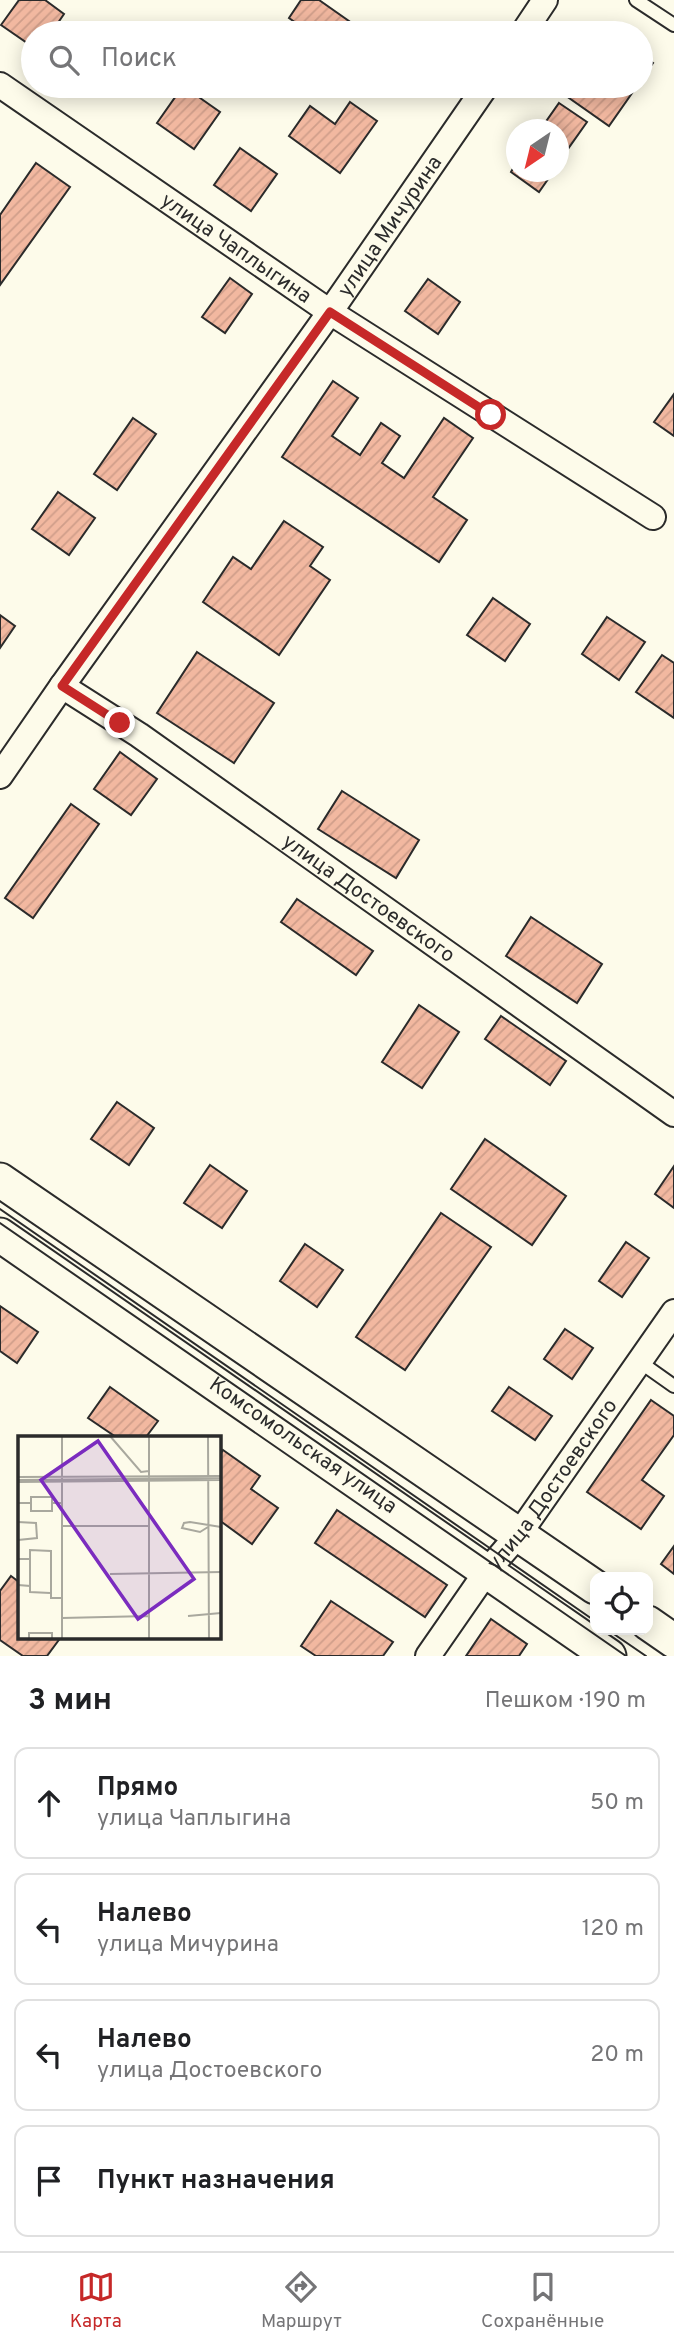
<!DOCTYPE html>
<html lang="ru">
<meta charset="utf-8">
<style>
body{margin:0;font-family:Overpass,sans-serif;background:#f6f6f6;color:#202124}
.controls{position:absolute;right:21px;bottom:21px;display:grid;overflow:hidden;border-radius:14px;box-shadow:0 4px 18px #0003}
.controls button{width:63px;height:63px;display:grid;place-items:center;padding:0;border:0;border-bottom:2px solid #e0e0e0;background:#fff;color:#202124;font:35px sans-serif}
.compass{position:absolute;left:506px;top:119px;width:63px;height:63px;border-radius:50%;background:#fff;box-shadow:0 4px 18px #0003;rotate:215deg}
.stop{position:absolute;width:21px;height:21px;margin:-16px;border:5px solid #c62828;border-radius:50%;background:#fff}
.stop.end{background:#c62828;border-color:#fff;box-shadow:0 2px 7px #0008}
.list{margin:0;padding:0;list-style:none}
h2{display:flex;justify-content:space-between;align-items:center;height:91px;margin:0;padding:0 28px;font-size:30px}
h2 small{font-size:23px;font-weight:400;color:#757577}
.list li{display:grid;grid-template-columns:46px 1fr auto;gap:21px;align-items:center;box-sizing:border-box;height:112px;margin:0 14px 14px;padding:0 14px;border:2px solid #e0e0e0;border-radius:14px}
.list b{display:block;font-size:26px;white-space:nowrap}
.list p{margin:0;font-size:23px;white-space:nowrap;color:#757577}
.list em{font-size:23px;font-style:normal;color:#757577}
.icon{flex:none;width:38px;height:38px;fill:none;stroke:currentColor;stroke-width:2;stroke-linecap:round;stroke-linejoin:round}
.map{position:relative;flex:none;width:674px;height:1656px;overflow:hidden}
.search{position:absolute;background:#fff;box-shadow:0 4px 18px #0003;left:21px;right:21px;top:21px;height:77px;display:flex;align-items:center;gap:18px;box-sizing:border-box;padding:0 24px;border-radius:38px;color:#757577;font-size:26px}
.sheet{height:595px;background:#fff}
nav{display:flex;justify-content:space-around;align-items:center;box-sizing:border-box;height:98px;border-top:2px solid #e0e0e0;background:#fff;font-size:19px;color:#757577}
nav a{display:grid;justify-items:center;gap:4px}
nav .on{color:#c62828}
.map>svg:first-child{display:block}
.building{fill:url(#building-hatch);stroke:#2b2b2b;stroke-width:2}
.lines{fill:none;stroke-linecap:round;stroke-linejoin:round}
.service-casing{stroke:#2b2b2b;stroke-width:16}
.minor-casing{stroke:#2b2b2b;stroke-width:28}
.secondary-casing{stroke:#2b2b2b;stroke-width:37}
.service{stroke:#fdfbea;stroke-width:12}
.minor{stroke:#fdfbea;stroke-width:24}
.secondary{stroke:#fdfbea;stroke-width:33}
.tram{stroke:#2b2b2b;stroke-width:2}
.route{stroke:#c62828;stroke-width:9}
.labels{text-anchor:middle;stroke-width:5;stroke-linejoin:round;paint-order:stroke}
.street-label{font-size:21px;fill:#2b2b2b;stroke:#fdfbea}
.inset-road{fill:none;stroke:#a9a89e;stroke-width:2}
.view{fill:#7b2cbf;fill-opacity:0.15;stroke:#7b2cbf;stroke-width:3.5}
.inset-edge{fill:none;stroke:#2b2b2b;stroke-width:3.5}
</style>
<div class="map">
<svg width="674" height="1656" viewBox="0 0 674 1656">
<defs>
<pattern id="building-hatch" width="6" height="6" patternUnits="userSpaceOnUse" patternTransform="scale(1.75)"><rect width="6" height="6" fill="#f2b8a0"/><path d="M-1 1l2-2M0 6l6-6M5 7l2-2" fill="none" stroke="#d09e8a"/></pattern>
</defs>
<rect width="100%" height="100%" fill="#fdfbea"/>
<g class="building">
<polygon points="19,0 45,0 64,14 51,33 33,33 33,47 1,25"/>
<polygon points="301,0 319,0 366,33 310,33 289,18"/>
<polygon points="641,54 653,63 641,80"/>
<polygon points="183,86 220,112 194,149 157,123"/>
<polygon points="552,86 637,86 609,126"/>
<polygon points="350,102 377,121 340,173 289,136 310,106 335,124"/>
<polygon points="559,103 587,122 558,163 558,130 540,130"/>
<polygon points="240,148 277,174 251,211 214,185"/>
<polygon points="36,163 70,187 0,285 0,215"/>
<polygon points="516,163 516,172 553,172 539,192 511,172"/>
<polygon points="230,278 252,294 225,333 202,317"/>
<polygon points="428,279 460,302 438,334 405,311"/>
<polygon points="333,381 358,398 332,436 360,455 381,423 400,436 382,463 404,478 444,418 473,438 433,497 467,520 439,562 282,457"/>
<polygon points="674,394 674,436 654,422"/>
<polygon points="133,418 156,434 117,490 94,474"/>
<polygon points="58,492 95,518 69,555 32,529"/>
<polygon points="284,521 323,547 310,566 330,580 279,655 203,602 233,557 251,569"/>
<polygon points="493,598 530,624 505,661 467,635"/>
<polygon points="0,615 15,626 0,648"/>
<polygon points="607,617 645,642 619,680 582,654"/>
<polygon points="197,652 274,703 234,763 157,713"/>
<polygon points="662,655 674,663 674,718 636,692"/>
<polygon points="120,752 157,779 131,815 94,789"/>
<polygon points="342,791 419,840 396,878 318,829"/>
<polygon points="71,804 99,824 33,918 5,898"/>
<polygon points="297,899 373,951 356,975 281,922"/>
<polygon points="531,917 602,964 577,1003 506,956"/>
<polygon points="419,1005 459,1032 422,1088 382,1062"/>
<polygon points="501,1016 566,1061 550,1085 485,1039"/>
<polygon points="117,1102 154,1128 129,1165 91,1139"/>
<polygon points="485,1139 566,1196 532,1245 451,1189"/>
<polygon points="210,1165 247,1191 222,1228 184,1203"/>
<polygon points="674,1166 674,1208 655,1194"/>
<polygon points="441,1213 491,1247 405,1370 356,1337"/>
<polygon points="626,1242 649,1258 622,1297 599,1281"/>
<polygon points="305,1244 343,1270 317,1307 280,1281"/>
<polygon points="0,1306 38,1332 17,1363 0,1351"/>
<polygon points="565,1329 593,1348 572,1379 544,1359"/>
<polygon points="110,1387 158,1421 146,1437 116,1437 88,1418"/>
<polygon points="509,1387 552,1416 535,1440 492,1411"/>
<polygon points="651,1400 674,1416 674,1435 642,1480 664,1496 641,1529 587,1492"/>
<polygon points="223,1450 260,1476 251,1489 278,1508 252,1544 219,1520 219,1456"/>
<polygon points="337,1510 447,1585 425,1617 315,1543"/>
<polygon points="674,1546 674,1574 661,1564"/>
<polygon points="11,1576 19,1582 19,1637 61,1637 47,1656 23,1656 0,1640 0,1591"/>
<polygon points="331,1601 393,1642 383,1656 316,1656 301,1646"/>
<polygon points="491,1619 527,1644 519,1656 466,1656"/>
</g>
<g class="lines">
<g class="service-casing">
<g id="service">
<polyline points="636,0 674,25"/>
<polyline points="640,1362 674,1386"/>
</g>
</g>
<g class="minor-casing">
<g id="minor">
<polyline points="523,33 545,0"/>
<path id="s1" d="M 0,85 L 330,312 L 653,517"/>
<path id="s2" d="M 62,686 L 139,735 L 674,1114"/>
<path id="s3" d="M 0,776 L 62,686 L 330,312 L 486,86"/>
<path id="s4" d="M 428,1656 L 487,1571 L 519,1534 L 674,1312"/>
</g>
</g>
<g class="secondary-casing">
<g id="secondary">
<polyline points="0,1180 595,1587"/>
<path id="s5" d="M 0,1235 L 609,1656"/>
<polyline points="648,1623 674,1641"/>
</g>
</g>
<use href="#service" class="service"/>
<use href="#minor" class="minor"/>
<use href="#secondary" class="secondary"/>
<g class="tram">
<polyline points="0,1209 595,1621"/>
<polyline points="0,1223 626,1656"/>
<polyline points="608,1630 646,1656"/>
</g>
</g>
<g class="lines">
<polyline class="route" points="120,723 62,686 330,312 491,415"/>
</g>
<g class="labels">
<g class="street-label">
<text dy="7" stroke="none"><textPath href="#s3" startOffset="674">улица Мичурина</textPath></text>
<text dy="7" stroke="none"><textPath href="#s1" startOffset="287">улица Чаплыгина</textPath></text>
<text dy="7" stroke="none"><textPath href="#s2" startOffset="373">улица Достоевского</textPath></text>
<text dy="7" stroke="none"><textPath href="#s5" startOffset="369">Комсомольская улица</textPath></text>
<text dy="7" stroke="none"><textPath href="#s4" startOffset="212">улица Достоевского</textPath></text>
</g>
</g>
<g transform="translate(18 1436)">
<rect width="203" height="203" fill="#fdfbea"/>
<path class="inset-road" d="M 44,0 L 44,203M 92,0 L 123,36 L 131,35M 190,0 L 191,203M 0,41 L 203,40M 0,44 L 203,42M 0,46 L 203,44M 0,67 L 13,67 L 13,75 L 34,75 L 34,67M 13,67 L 13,61 L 34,61 L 34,67 L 43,67M 0,86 L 18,87 L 19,102 L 0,104M 44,90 L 131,90M 190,91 L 182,96 L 164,92 L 166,87 L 172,86 L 203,91M 0,123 L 12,123 L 12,150M 12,123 L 12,114 L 33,115 L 33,162 L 44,162M 92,138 L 203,136M 0,149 L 12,150 L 12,156 L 32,157M 170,180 L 203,177M 44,182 L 131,180M 11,203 L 11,197 L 34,197 L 34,203M 131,203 L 131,0"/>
<path class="view" d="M 80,5 L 176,143 L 120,183 L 23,44 Z"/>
<rect width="203" height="203" class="inset-edge"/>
</g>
</svg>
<div class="controls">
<button><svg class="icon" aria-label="locate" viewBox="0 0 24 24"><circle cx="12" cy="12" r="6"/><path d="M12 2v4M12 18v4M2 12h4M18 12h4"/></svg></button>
</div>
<svg class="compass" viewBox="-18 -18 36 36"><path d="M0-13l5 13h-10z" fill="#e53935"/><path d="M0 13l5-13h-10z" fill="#757577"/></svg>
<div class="stop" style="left:491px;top:415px"></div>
<div class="stop end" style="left:120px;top:723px"></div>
<div class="search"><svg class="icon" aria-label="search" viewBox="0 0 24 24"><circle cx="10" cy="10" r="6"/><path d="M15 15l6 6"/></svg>Поиск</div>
</div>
<section class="sheet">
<h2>3 мин<small>Пешком · 190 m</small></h2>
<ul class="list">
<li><svg class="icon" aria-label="ahead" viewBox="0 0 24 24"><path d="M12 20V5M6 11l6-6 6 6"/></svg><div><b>Прямо</b><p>улица Чаплыгина</p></div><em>50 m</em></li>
<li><svg class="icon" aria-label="left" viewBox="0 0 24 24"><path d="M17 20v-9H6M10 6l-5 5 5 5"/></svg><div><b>Налево</b><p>улица Мичурина</p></div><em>120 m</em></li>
<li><svg class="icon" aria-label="left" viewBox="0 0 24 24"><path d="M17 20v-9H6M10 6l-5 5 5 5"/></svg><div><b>Налево</b><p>улица Достоевского</p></div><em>20 m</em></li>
<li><svg class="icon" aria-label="arrive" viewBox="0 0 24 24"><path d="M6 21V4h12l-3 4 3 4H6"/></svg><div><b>Пункт назначения</b></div></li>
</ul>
</section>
<nav>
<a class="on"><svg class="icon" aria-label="map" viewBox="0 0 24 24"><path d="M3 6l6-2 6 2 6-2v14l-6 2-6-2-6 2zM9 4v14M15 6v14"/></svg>Карта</a>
<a><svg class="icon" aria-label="directions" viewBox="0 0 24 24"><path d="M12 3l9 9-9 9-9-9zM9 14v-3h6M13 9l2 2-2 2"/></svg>Маршрут</a>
<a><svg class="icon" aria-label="saved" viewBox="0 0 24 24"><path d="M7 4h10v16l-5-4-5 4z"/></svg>Сохранённые</a>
</nav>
